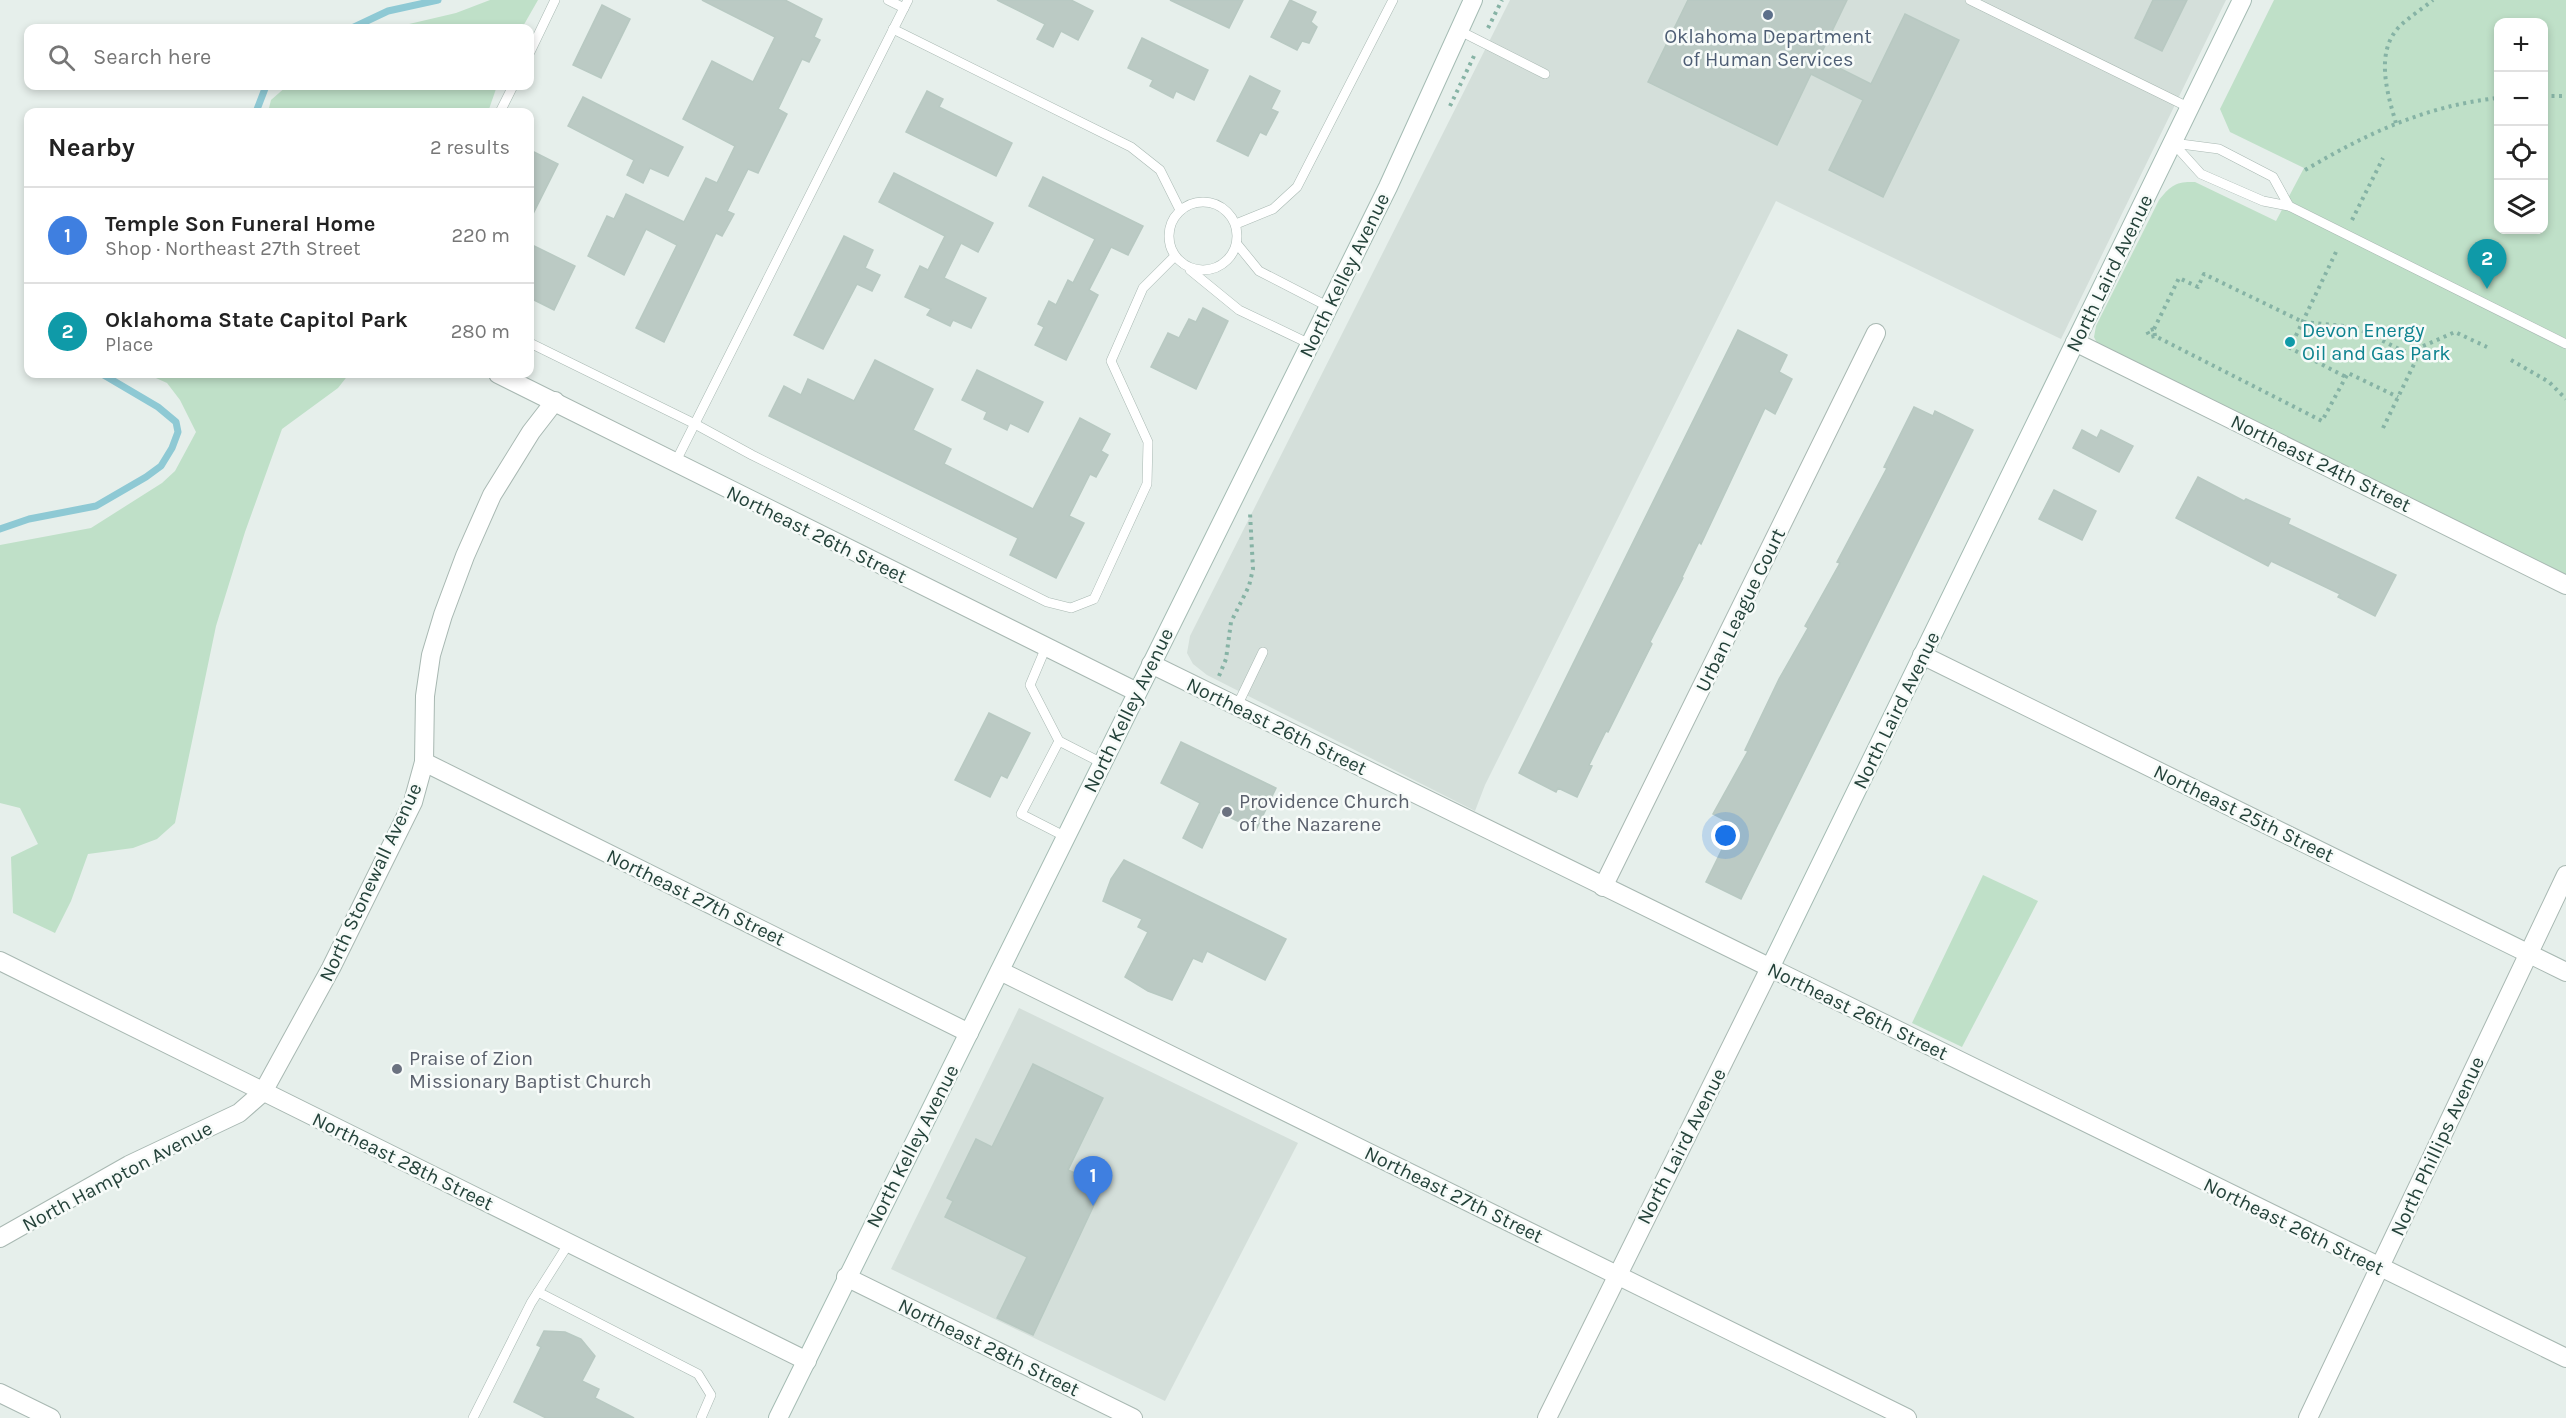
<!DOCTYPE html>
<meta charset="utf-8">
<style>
body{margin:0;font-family:Karla,sans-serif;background:#f6f6f6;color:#222}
.controls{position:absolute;right:18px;top:18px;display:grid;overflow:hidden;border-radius:12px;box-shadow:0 3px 9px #0003}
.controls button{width:54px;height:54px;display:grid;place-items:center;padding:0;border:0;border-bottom:2px solid #e0e0e0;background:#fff;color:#222;font:30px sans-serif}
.you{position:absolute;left:1726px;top:836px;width:21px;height:21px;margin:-15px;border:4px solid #fff;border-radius:50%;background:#1a73e8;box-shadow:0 0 0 9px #1a73e833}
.badge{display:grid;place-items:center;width:39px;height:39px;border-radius:50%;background:#0b8043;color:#fff;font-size:20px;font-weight:700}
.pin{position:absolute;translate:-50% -50px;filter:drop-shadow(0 2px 3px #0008)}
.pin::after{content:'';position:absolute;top:32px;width:21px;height:18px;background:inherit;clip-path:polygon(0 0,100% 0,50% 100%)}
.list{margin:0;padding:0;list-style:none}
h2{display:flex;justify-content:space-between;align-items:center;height:78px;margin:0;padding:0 24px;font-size:26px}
h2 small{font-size:20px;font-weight:400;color:#767676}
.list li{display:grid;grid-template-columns:39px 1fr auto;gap:18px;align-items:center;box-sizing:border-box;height:96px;padding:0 24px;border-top:2px solid #e0e0e0}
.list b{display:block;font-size:22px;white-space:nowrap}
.list p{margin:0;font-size:20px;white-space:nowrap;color:#767676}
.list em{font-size:20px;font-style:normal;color:#767676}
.icon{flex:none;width:33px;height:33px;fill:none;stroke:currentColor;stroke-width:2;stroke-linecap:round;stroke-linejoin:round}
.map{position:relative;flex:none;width:2566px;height:1418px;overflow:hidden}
.search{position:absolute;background:#fff;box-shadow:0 3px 9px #0003;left:24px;top:24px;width:510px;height:66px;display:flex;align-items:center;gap:15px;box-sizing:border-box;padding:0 21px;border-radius:12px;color:#767676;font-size:22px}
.panel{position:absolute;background:#fff;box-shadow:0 3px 9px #0003;left:24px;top:108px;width:510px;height:270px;border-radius:12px}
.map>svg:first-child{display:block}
.built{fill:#d4dfda}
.green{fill:#bfe0c8;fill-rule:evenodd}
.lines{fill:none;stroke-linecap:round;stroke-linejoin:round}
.stream{stroke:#8ec9d4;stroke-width:7}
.building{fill:#bbcac4;stroke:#b8c9c2;stroke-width:1.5}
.lane-casing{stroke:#a8b8b2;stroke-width:10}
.street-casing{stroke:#a8b8b2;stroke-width:20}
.secondary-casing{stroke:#a4bbb3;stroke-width:20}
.path{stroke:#86b3a5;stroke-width:4;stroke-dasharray:3 4.5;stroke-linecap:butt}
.lane{stroke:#fff;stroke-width:9}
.street{stroke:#fff;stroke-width:18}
.secondary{stroke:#fff;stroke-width:18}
.service-dot{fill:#5c6f8a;stroke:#f7fbf9;stroke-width:2}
.culture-dot{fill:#0f9aa8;stroke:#f7fbf9;stroke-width:2}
.worship-dot{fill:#6b7280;stroke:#f7fbf9;stroke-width:2}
.labels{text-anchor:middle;stroke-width:5;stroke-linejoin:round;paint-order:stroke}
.service-label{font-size:20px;fill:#4e5e75;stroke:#f7fbf9}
.street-label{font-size:20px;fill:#24423a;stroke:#f7fbf9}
.culture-label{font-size:20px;fill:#0d838f;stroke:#f7fbf9;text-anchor:start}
.worship-label{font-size:20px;fill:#5b616d;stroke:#f7fbf9;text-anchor:start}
</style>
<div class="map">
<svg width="2566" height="1418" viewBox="0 0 2566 1418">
<rect width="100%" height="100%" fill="#e6efeb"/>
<g class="built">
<polygon points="1510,0 2226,0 2061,339 1776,201 1485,785 1475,811 1207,675 1193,664 1187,653 1190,636"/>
<polygon points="1019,1008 1298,1143 1165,1401 891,1269"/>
</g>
<g class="green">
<polygon points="490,0 538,0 522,28 392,28 456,13"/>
<path d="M 2274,0 L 2566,0 L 2566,577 L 2098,345 L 2094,337 L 2096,326 L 2159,200 C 2170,186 2176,181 2195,182 L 2276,221 L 2304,168 L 2230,132 L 2220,109 ZM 2498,22 L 2544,22 L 2544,230 L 2498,230 Z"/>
<polygon points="287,86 497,86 488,112 268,112 271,100"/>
<polygon points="147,374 349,374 338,388 282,429 245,532 216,626 175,823 157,839 133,848 88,854 71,901 55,933 13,913 11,857 38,844 20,808 0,803 0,545 91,528 162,483 175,471 196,432 180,400 167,383"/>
<polygon points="1983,875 2038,901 1962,1047 1912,1023"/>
</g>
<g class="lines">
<g class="stream">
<polyline points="352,28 388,11 438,0"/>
<polyline points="256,112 266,86"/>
<polyline points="0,529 29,519 96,506 146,477 161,466 172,448 178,432 176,422 158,407 102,374"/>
</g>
</g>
<g class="building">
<polygon points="702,0 785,0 822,19 814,37 820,40 809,62 802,59 778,109 787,114 758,173 748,169 727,211 734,214 722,236 716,233 664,342 636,328 677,245 646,229 624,275 588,256 607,216 614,219 626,194 684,222 706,178 717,183 735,146 683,119 712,61 753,82 775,37"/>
<polygon points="997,0 1071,0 1093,11 1078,40 1061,31 1053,47 1037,39 1045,24"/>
<polygon points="1170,0 1243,0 1229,28"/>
<polygon points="1290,0 1316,12 1311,22 1317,27 1309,43 1302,41 1297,50 1271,37"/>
<polygon points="1688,0 1847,0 1819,58 1871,84 1905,14 1959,40 1883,197 1829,170 1863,100 1811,74 1777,145 1648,82"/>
<polygon points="2153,0 2187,0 2162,51 2135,38"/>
<polygon points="602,5 630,19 601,78 573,65"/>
<polygon points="1142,38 1208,70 1194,100 1176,91 1173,98 1150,86 1153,80 1128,68"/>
<polygon points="1250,76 1280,91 1271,109 1278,112 1266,135 1260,132 1248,156 1217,141"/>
<polygon points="927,91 943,99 939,107 1012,143 996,176 906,132"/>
<polygon points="583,97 683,147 668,176 650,168 643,183 627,175 634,160 568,126"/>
<polygon points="530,150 558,164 530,220"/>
<polygon points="894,173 993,223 978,252 961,243 944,278 986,298 971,328 953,320 950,326 927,315 931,309 905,297 920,266 928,270 945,236 879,202"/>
<polygon points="1043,177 1143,226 1128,255 1111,247 1089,290 1098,295 1066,360 1035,345 1044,327 1038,324 1049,301 1056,305 1068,280 1073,283 1095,239 1029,206"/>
<polygon points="844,236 873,250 865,268 880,275 872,291 857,284 823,349 794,335"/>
<polygon points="530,244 575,266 554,310 530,298"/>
<polygon points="1203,308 1228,321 1196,389 1151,367 1168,333 1179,338 1189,319 1196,322"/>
<polygon points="1738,330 1787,355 1779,372 1792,379 1775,414 1765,408 1701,544 1699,542 1682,577 1683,578 1650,642 1652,644 1608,732 1606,731 1589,765 1592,766 1577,797 1558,788 1556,792 1519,773"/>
<polygon points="875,360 933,389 913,430 951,449 944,464 1033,509 1080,418 1110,434 1101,451 1108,455 1096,477 1090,474 1069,516 1084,523 1056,578 1010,555 1018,538 769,416 784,386 801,395 808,379 854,401"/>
<polygon points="977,370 1043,402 1028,432 1010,423 1007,430 984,419 987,412 962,400"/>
<polygon points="1914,407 1933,416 1935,411 1973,430 1741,899 1706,882 1734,825 1713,814 1748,751 1745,750 1779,679 1808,628 1805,626 1840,563 1837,562 1887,468 1884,467"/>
<polygon points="2082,430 2097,438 2101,430 2133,446 2119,472 2073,448"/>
<polygon points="2198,477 2244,501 2246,499 2290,519 2288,524 2396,575 2375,616 2338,597 2340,594 2271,561 2268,566 2176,518"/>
<polygon points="2054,490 2096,511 2082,540 2039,519"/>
<polygon points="989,713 1030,733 1007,778 1001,775 990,797 955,780"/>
<polygon points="1181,742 1276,788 1256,830 1219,812 1202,848 1183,838 1200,803 1161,783"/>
<polygon points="1124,860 1286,939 1265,980 1207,951 1202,962 1193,958 1172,1000 1148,991 1125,977 1148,932 1138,927 1142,919 1103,901 1111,879"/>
<polygon points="1033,1064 1103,1098 1068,1170 1077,1174 1075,1180 1100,1192 1033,1335 997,1318 1027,1257 945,1217 953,1201 947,1198 976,1139 992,1147"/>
<polygon points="544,1331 565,1332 581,1339 595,1356 582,1381 599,1389 595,1398 634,1418 546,1418 514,1402 541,1347 537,1345"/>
</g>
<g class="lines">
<g class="lane-casing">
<g id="lane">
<polyline points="888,0 904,8"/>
<polyline points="1970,0 2190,108"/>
<polyline points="893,29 1131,147 1160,170 1180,210"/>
<polyline points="1458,30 1545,74"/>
<polyline points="530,52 555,0"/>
<polyline points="500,112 513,86"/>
<polyline points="2173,143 2201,174 2263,201 2289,206 2566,344"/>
<polyline points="2173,143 2219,149 2273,177 2289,206"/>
<circle cx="1203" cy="236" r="34"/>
<polyline points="1236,224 1273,209 1297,187 1393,0"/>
<polyline points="1237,244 1259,271 1329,307"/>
<polyline points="1190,270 1239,310 1310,344"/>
<polyline points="530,343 695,424 752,455 1047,602 1071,608 1094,599 1147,484 1148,442 1111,361 1143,288 1175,256"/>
<polyline points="675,463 908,0"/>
<polyline points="1046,647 1030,685 1059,741"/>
<polyline points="1237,706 1263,652"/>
<polyline points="1066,837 1021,814 1059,741 1102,763"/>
<polyline points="538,1292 698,1374 711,1395 701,1418"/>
<polyline points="473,1418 531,1303 569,1243"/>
</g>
</g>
<g class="street-casing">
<g id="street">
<polyline points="2075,342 2566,585"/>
<polyline points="498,374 1137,692"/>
<polyline points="1922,655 2566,972"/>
<polyline points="1151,664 2566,1358"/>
<polyline points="424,762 969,1033"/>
<polyline points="1603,887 1876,333"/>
<polyline points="0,961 807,1361"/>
<polyline points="1000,971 1907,1418"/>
<polyline points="0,1238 129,1165 239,1113 263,1092 331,968 413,802 424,762 425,696 431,655 443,615 465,556 492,495 531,432 555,401"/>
<polyline points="846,1277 1133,1418"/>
<polyline points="0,1393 51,1418"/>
<polyline points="1547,1418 1770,968"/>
<polyline points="2308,1418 2566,875"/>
</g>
</g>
<g class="secondary-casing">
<g id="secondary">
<polyline points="1770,968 2242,0"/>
<polyline points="778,1418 1388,187 1473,0"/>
</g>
</g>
<g class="path">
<polyline points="1488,28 1502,0"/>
<polyline points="2544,96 2566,96"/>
<polyline points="1450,106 1474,56"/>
<path d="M 2396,123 C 2387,93 2375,52 2399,27 C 2409,17 2422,9 2433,0"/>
<path d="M 2305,170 C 2368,133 2425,106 2498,98"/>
<polyline points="2352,220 2383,158"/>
<polyline points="2336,252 2290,348 2346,377"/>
<polyline points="2154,329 2179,278 2198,287 2204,274 2303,322 2355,327 2403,351 2412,351"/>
<polyline points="2155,336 2154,329 2147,331 2150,337 2155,336 2322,421 2348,373 2398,397"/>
<polyline points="2511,360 2549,382 2566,399"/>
<polyline points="2383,428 2416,360 2412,351 2455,332 2487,347"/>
<polyline points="1219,676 1226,659 1231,622 1249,586 1253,569 1250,513"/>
</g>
<use href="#lane" class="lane"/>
<use href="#street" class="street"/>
<use href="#secondary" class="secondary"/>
</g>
<circle class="service-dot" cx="1768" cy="15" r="6"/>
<circle class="culture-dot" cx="2290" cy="342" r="6"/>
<g class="worship-dot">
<circle cx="1227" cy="812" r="6"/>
<circle cx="397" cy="1069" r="6"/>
</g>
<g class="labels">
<g class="service-label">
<text x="1768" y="43">Oklahoma Department<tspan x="1768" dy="23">of Human Services</tspan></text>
</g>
<g class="street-label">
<text transform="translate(2109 273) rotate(-64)" y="7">North Laird Avenue</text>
<text transform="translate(1344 275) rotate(-64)" y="7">North Kelley Avenue</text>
<text transform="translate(2321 463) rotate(26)" y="7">Northeast 24th Street</text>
<text transform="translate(817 534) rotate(26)" y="7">Northeast 26th Street</text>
<text transform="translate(1740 610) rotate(-64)" y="7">Urban League Court</text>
<text transform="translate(1128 710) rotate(-64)" y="7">North Kelley Avenue</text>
<text transform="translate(1896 710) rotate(-64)" y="7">North Laird Avenue</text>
<text transform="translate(1277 726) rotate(26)" y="7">Northeast 26th Street</text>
<text transform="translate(2244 813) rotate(26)" y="7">Northeast 25th Street</text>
<text transform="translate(370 882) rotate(-65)" y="7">North Stonewall Avenue</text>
<text transform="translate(696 897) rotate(26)" y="7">Northeast 27th Street</text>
<text transform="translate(1858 1011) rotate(26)" y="7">Northeast 26th Street</text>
<text transform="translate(912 1146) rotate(-63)" y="7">North Kelley Avenue</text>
<text transform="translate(1681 1146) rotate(-63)" y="7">North Laird Avenue</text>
<text transform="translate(2437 1146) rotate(-65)" y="7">North Phillips Avenue</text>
<text transform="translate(403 1161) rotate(26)" y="7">Northeast 28th Street</text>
<text transform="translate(117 1176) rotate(-28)" y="7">North Hampton Avenue</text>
<text transform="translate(1454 1194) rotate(26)" y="7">Northeast 27th Street</text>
<text transform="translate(2294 1226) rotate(26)" y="7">Northeast 26th Street</text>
<text transform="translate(989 1347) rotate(26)" y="7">Northeast 28th Street</text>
</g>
<g class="culture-label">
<text x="2302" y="337">Devon Energy<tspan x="2302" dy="23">Oil and Gas Park</tspan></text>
</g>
<g class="worship-label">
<text x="1239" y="808">Providence Church<tspan x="1239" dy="23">of the Nazarene</tspan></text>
<text x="409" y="1065">Praise of Zion<tspan x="409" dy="23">Missionary Baptist Church</tspan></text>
</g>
</g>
</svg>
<div class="controls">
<button>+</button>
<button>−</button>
<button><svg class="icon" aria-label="locate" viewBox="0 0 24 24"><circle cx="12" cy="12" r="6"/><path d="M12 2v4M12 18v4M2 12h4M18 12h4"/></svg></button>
<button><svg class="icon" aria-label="layers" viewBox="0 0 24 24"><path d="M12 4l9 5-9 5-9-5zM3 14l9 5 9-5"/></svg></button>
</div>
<div class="you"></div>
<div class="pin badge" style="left:1093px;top:1206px;background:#3f7fe0">1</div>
<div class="pin badge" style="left:2487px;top:289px;background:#0f9aa8">2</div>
<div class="search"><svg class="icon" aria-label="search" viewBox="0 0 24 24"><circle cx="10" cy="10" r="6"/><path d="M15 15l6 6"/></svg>Search here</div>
<section class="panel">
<h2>Nearby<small>2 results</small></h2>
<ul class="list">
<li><span class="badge" style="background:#3f7fe0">1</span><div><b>Temple Son Funeral Home</b><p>Shop · Northeast 27th Street</p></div><em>220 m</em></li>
<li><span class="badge" style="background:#0f9aa8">2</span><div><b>Oklahoma State Capitol Park</b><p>Place</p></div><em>280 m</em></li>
</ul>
</section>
</div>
